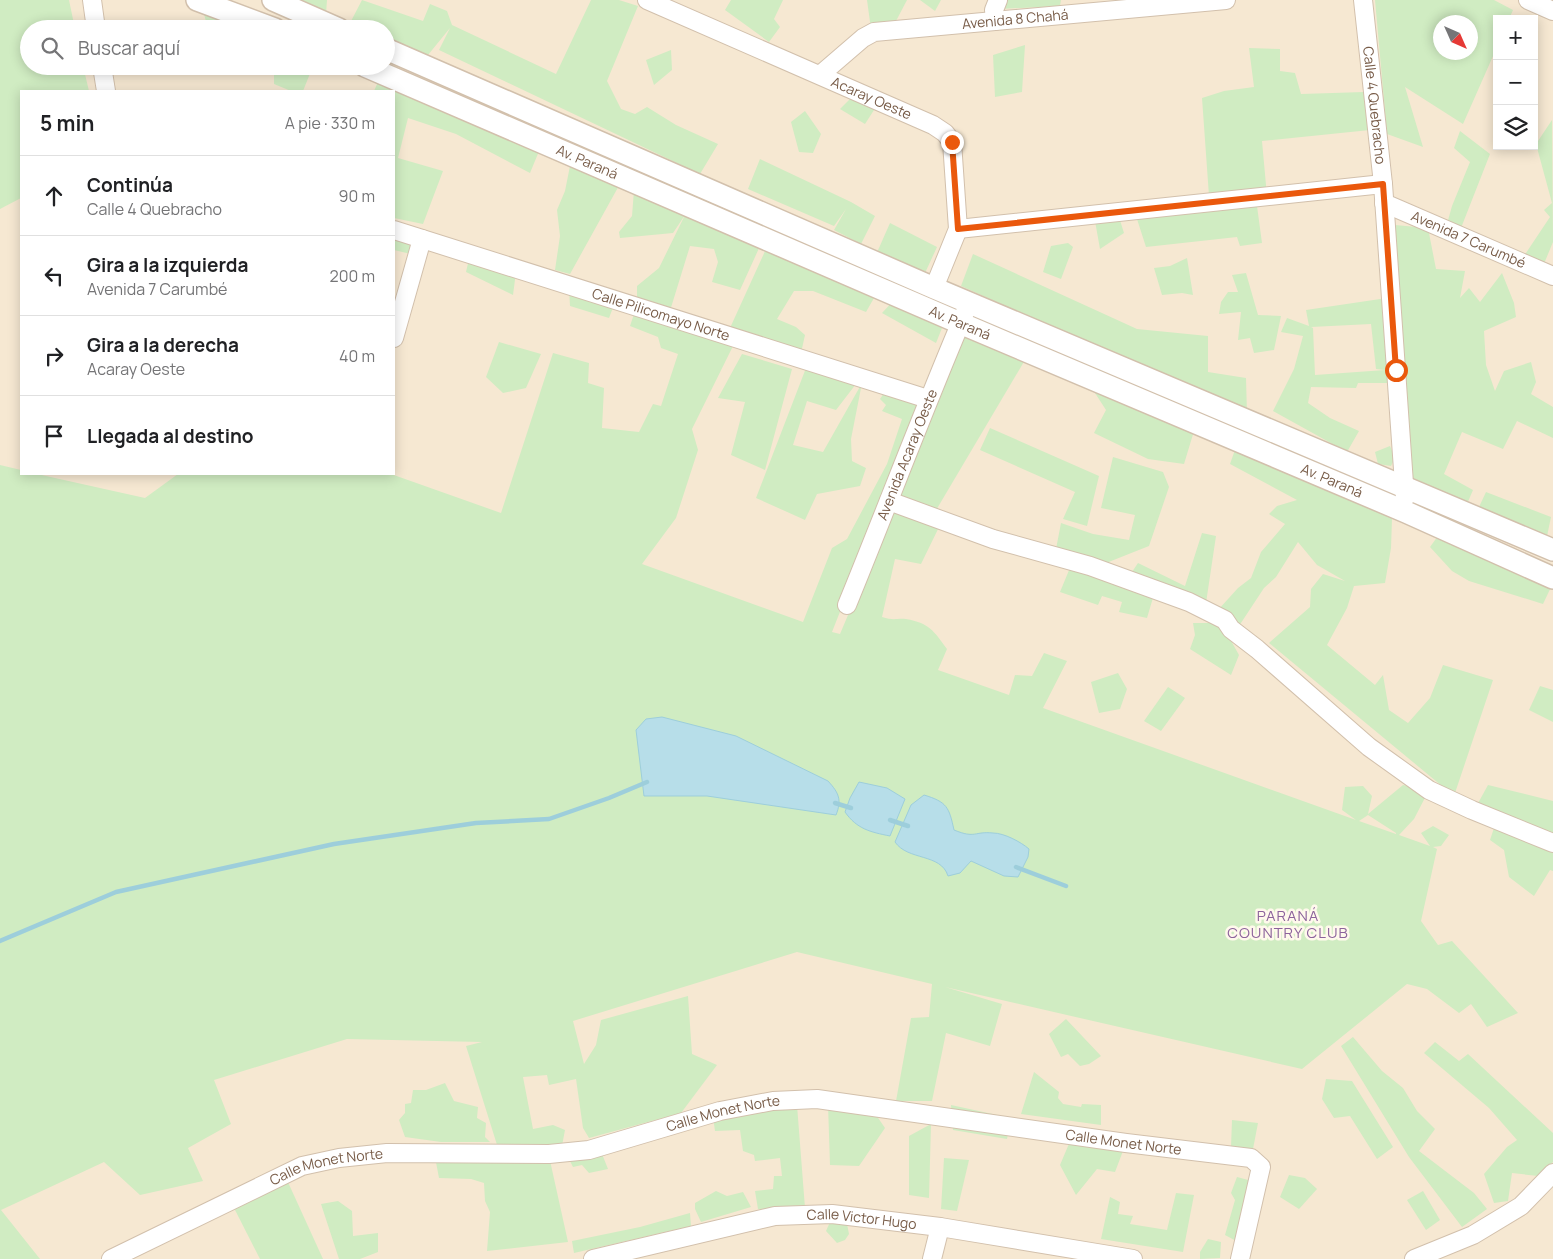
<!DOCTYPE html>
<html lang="es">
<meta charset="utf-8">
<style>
body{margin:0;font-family:Manrope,sans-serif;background:#f6f6f6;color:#202124}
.controls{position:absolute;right:15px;top:15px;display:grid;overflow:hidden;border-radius:0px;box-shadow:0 2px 12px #0003}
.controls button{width:45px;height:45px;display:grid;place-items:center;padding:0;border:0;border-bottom:1px solid #e0e0e0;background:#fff;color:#202124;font:25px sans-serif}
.compass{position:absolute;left:1433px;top:15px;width:45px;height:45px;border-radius:50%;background:#fff;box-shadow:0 2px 12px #0003;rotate:135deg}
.stop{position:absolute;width:15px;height:15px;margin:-11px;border:4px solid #ea580c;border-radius:50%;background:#fff}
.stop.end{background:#ea580c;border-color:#fff;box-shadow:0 1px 5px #0008}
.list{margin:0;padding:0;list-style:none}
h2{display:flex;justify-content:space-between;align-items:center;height:65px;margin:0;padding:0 20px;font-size:21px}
h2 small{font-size:16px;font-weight:400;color:#757577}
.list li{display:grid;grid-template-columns:32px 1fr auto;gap:15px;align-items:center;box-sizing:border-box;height:80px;padding:0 20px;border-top:1px solid #e0e0e0}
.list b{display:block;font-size:19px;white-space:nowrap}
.list p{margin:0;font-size:16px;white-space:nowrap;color:#757577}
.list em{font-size:16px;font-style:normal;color:#757577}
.icon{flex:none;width:28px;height:28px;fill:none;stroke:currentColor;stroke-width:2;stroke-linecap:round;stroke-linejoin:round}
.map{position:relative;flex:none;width:1553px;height:1259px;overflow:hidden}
.search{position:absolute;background:#fff;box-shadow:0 2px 12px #0003;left:20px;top:20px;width:375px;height:55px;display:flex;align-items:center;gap:12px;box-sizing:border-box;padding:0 18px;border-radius:28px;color:#757577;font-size:19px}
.panel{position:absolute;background:#fff;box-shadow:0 2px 12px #0003;left:20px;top:90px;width:375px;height:385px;border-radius:0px}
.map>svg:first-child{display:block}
.residential{fill:#f6e8d2;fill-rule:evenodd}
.green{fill:#d0ecc2;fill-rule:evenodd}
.water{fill:#b7dee9;stroke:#9dcedb}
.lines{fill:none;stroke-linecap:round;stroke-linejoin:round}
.stream{stroke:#9dcedb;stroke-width:4.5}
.minor-casing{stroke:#d2c0ac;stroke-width:20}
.tertiary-casing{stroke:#d2c0ac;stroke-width:24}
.minor{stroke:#fff;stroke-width:18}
.tertiary{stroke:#fff;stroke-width:21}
.route{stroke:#ea580c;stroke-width:6}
.labels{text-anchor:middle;stroke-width:5;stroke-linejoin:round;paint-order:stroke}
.street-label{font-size:14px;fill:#785c48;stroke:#fff9ec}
.neighbourhood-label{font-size:15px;letter-spacing:1px;fill:#8c639c;stroke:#fff9ec}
</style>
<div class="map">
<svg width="1553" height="1259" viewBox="0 0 1553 1259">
<rect width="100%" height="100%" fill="#fef5e4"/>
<path class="residential" d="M 0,0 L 1553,0 L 1553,1259 L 0,1259 ZM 1497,19 L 1534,19 L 1534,146 L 1497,146 ZM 1440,22 L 1470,22 L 1470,52 L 1440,52 ZM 29,29 L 386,29 L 386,66 L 29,66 ZM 21,91 L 394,91 L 394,474 L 21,474 Z"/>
<g class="green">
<polygon points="0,0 69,0 75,29 29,29 29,66 83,66 89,91 21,91 21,198 0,209"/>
<polygon points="299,0 327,0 326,14"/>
<polygon points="362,0 423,21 430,4 447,11 452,25 556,74 591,0 619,0 638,6 607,81 621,109 635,114 647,107 676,125 718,144 700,174 439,50 450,28 428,55 386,39 386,29 359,29 349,25"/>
<polygon points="731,0 783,0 774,19 780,27 769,42 725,10"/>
<polygon points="867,0 907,0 896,21 871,29"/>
<polygon points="920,0 941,0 935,11"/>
<polygon points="1005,0 1061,0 1060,6 999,9"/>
<path d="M 1375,0 L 1494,0 L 1513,10 L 1509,19 L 1497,19 L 1497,47 L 1463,124 L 1405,87 L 1423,147 L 1387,134 ZM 1440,22 L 1470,22 L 1470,52 L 1440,52 Z"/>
<polygon points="204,14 244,26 243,29 208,29"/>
<polygon points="1025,45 1022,92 995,97 993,55"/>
<polygon points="1249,48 1280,49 1280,71 1295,73 1301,94 1364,92 1370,130 1262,141 1267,196 1209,196 1202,98 1224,91 1254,87"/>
<polygon points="671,50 672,70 654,85 646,60"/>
<polygon points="274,66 313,66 303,91 291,91 274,84"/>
<polygon points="381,75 542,144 530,173 456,134 408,118 398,158 443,171 423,224 394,218 394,91 374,91"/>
<polygon points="854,95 874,110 865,124 840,109"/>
<polygon points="805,111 821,134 813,153 799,152 791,122"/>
<polygon points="1552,120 1553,242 1541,271 1524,256 1550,217 1544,210 1552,203 1536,144"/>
<polygon points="1460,131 1490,154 1461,228 1447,224 1452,206 1470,162 1454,148"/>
<polygon points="760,159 851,202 875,216 861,244 834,230 846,209 834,226 748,189"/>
<polygon points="571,161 621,182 570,274 555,270 560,236 557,210 565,191"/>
<polygon points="634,190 760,246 740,290 712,282 718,262 714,249 690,246 669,314 637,303 637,286 659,268 685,215 673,233 620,238 619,232 632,216"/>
<polygon points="1257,206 1262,243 1240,246 1237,237 1146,247 1136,216"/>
<polygon points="1119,217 1124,233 1100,249 1095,221"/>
<polygon points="890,223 937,247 925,273 875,257"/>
<polygon points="1395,225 1428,228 1436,269 1465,271 1460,298 1469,288 1480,302 1502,273 1514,303 1516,317 1484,331 1486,365 1495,391 1504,371 1531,362 1536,382 1531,394 1553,407 1553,438 1517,421 1503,449 1462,432 1444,474 1473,490 1467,504 1413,478"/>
<polygon points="394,233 422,244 415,255 394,250"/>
<polygon points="1068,243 1073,247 1061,279 1043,272 1051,246"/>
<polygon points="766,249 878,291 866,312 813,291 794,291 777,319 796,327 805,335 801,353 730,328"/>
<polygon points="973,254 1137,329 1208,336 1208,372 1246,378 1247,414 961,286"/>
<polygon points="1187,258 1193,295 1182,293 1162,295 1154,268 1170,266"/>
<polygon points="469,259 516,272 513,295 466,272"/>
<polygon points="1246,273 1258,315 1281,316 1274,350 1254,353 1250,338 1238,340 1241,312 1219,314 1221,302 1228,292 1238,292 1232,275"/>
<path d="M 569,288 L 733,346 L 692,429 L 698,450 L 676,518 L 642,564 L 803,622 L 832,548 L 847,539 L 887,464 L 902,419 L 882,411 L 886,405 L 880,399 L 886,390 L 922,404 L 832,632 L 840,634 L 892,511 L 941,523 L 921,564 L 895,559 L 882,617 C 894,621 897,618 906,619 C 929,623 934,631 947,649 L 938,670 L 1009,695 L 1015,675 L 1032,676 L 1044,653 L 1067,661 L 1043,708 L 1356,820 L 1342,810 L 1345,787 L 1363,786 L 1372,796 L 1368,814 L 1403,785 L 1429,790 L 1414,819 L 1399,835 L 1430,846 L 1421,833 L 1433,826 L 1449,835 L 1441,846 L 1433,847 L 1437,849 L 1421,921 L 1438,945 L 1452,941 L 1518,1013 L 1487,1027 L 1471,1004 L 1459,1013 L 1427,989 L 1407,984 L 1302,1069 L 945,987 L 1002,1004 L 990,1046 L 946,1033 L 932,1101 L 896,1101 L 911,1018 L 929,1017 L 932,984 L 797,952 L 573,1021 L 584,1064 L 596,1045 L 601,1020 L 688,996 L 692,1054 L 717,1065 L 681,1113 L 589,1138 L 583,1128 L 576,1079 L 549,1085 L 547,1075 L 523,1077 L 533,1129 L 553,1125 L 565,1130 L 561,1151 L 498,1148 L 466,1046 L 482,1042 L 347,1039 L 214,1080 L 231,1124 L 188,1148 L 203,1181 L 140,1195 L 104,1162 L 1,1210 L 40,1259 L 0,1259 L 0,465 L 21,470 L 21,474 L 37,474 L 145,498 L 178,474 L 391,474 L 501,513 L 553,353 L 589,363 L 588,383 L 604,388 L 602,428 L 639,432 L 653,404 L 661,406 L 678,354 L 661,348 L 658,337 L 630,326 L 634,314 L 614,305 L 609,318 L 570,306 ZM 1368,815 L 1396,833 L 1396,834 L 1359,821 Z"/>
<polygon points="896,298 944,323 936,343 882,313"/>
<path d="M 1387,298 L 1391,383 L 1358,383 L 1356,388 L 1311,387 L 1308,403 L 1330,418 L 1359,431 L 1347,452 L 1273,411 L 1294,369 L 1303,336 L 1281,332 L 1287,318 L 1309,326 L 1306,310 ZM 1371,324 L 1376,369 L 1385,370 L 1315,375 L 1313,328 L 1311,327 Z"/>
<polygon points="975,306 1038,338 935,512 900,497"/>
<polygon points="499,342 541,354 526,388 503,393 486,377"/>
<polygon points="742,354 792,369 765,470 731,455 745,402 718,398"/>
<polygon points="806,368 856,384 836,410 807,401 793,445 823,452 862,383 851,439 852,461 866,468 860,486 817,494 805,520 756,498"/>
<polygon points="1084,376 1194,431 1184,464 1148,459 1094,433 1106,410"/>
<polygon points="990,428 1099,476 1087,526 1063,519 1075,492 980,450"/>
<polygon points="1390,446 1395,458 1391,466 1378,464 1375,452"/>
<polygon points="1236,447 1370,498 1392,519 1391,548 1385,583 1354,586 1347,608 1327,645 1375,685 1383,675 1389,710 1408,723 1430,698 1443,665 1493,680 1454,796 1269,643 1310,607 1311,589 1323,574 1345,581 1317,565 1298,542 1276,577 1264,588 1237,629 1218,610 1238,588 1251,578 1261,552 1285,524 1269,514 1277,506 1297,500 1230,464"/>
<polygon points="1113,457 1163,472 1169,487 1149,546 1096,567 1056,549 1061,523 1093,534 1129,540 1135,515 1101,508"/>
<polygon points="1486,492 1551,517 1546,541 1479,507"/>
<polygon points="1443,529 1553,583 1543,604 1469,581 1452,571 1430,547"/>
<polygon points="1202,533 1216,536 1206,603 1130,575 1138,563 1185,586"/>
<polygon points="1072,563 1155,591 1147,618 1119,612 1122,602 1102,596 1098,605 1060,592"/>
<polygon points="1193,623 1221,623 1239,655 1231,675 1190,649 1195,635"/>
<polygon points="1118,673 1127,689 1120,709 1099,713 1091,682"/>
<polygon points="1540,686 1553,690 1553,722 1529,710"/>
<polygon points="1168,687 1185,698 1161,731 1144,721"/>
<polygon points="1488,785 1553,801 1553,834 1477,805"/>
<polygon points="1495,825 1553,848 1553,871 1550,870 1534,896 1509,877 1504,850 1490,840"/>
<polygon points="1066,1019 1101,1056 1089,1064 1080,1066 1068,1054 1061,1057 1049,1034"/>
<polygon points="1353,1037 1382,1071 1403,1088 1417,1111 1435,1129 1419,1151 1474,1193 1487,1209 1462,1227 1409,1157 1341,1046"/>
<polygon points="1435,1042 1459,1061 1468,1054 1553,1133 1553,1162 1538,1176 1512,1173 1508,1201 1494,1203 1484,1174 1507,1147 1517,1140 1489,1108 1424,1053"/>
<polygon points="1034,1072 1059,1092 1058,1098 1063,1104 1081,1107 1082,1104 1101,1105 1101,1125 1021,1114"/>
<polygon points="1326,1079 1352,1081 1393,1147 1377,1159 1350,1116 1334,1118 1322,1099"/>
<polygon points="445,1083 454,1101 478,1107 477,1118 486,1123 485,1137 490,1142 441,1142 405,1137 399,1120 405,1113 405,1104 411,1103 413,1090 426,1090"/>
<polygon points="828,1104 872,1109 885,1128 859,1166 830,1165"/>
<polygon points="797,1105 805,1208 758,1209 755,1191 773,1189 774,1176 782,1176 780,1158 755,1161 754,1155 743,1151 740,1130 715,1131 713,1117"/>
<polygon points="951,1105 1011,1118 1007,1139 953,1130"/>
<polygon points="1232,1120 1258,1123 1253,1149 1231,1147"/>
<polygon points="931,1124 929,1198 909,1195 909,1136"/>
<polygon points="1071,1139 1126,1143 1115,1172 1097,1169 1076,1195 1060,1165"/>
<polygon points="602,1154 608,1169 589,1173 582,1165 573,1167 568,1157"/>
<polygon points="549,1156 568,1242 487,1251 490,1212 485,1201 484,1183 471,1179 439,1178 435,1157"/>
<polygon points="944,1158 969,1160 957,1211 941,1209"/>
<polygon points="1289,1175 1305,1178 1317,1189 1299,1209 1280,1197"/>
<polygon points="1237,1177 1252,1181 1238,1242 1225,1235 1235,1200 1231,1193"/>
<polygon points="287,1180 323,1259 260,1259 234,1208"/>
<polygon points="716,1191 727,1196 743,1192 751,1207 701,1222 695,1209 695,1203"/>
<polygon points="1423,1191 1440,1220 1426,1230 1407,1200"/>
<polygon points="1176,1193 1194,1195 1183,1252 1101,1239 1110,1197 1120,1202 1118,1214 1133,1216 1130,1224 1167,1230"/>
<polygon points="338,1201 352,1211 353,1236 378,1233 378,1252 360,1259 339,1259 321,1204"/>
<polygon points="690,1213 691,1226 574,1253 572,1241 640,1227"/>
<polygon points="830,1222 847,1224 849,1234 845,1240 837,1243 826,1231"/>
<polygon points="1208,1239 1221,1242 1220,1258 1200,1259 1200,1252"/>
</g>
<g class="water">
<path d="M 662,717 L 736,736 L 828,781 C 839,793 842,800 836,815 L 707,796 L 644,796 L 636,730 L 646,719 Z"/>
<path d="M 859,782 L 887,788 L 905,799 L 890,836 C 870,832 857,829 845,812 L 850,798 Z"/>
<path d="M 924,795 C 947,802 949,807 954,830 C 976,839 974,831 993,833 C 1004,833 1021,842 1029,849 L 1028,857 L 1018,877 L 1004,876 L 971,861 L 960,873 L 948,876 C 941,853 908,861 895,842 L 911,805 Z"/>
</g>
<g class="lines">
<g class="stream">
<polyline points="835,803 851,808"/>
<polyline points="890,820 908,826"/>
<polyline points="1016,867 1066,886"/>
<polyline points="0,941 116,892 334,844 476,823 549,819 609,798 647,782"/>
</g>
<g class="minor-casing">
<g id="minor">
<polyline points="92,0 96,29"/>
<path id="s1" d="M 647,0 L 933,125 L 945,133 L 952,142 L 958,229 L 934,288"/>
<path id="s2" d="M 1363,0 L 1383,184 L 1405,498"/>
<polyline points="1528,0 1553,11"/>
<polyline points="995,21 994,10 998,0"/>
<polyline points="102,66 106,91"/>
<path id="s3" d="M 820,75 L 863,38 L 874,32 L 1226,0"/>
<path id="s4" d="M 1384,203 L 1553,276"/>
<polyline points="958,229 1383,184"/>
<path id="s5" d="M 394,230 L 928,399"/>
<polyline points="394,338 422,239"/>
<polyline points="889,501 993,539 1090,566 1189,602 1225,620 1231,629 1257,649 1369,747 1429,790 1472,810 1553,843"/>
<path id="s6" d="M 847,605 C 888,505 926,403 969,303"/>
<path id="s7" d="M 111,1259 L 302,1166 L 339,1158 L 387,1153 L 549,1154 L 589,1150 L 720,1111 L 773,1101 L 817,1099 L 1126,1143 L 1251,1158 L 1261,1167 L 1240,1259"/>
<path id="s8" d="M 593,1259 L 775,1216 L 832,1214 L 940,1227 L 1133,1259"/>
<polyline points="932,1259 940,1227"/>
<polyline points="1414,1259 1473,1235 1521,1206 1553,1173"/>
</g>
</g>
<g class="tertiary-casing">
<g id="tertiary">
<polyline points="197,0 275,29"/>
<polyline points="273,0 339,29"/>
<polyline points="386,49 934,288 1553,550"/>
<path id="s9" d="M 365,66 L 960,323 L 1406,512 L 1553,578"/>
</g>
</g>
<use href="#minor" class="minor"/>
<use href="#tertiary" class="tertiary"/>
</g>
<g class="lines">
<polyline class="route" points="952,142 958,229 1383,184 1396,370"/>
</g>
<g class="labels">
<g class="street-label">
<text dy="5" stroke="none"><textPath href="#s3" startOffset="211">Avenida 8 Chahá</textPath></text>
<text dy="5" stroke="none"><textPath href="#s1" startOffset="245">Acaray Oeste</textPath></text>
<text dy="5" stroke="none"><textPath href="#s2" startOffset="106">Calle 4 Quebracho</textPath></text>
<text dy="5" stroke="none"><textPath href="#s9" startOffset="242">Av. Paraná</textPath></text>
<text dy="5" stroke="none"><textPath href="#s4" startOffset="92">Avenida 7 Carumbé</textPath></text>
<text dy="5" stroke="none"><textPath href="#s5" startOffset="280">Calle Pilicomayo Norte</textPath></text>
<text dy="5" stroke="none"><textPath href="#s9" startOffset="648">Av. Paraná</textPath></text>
<text dy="5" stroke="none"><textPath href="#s6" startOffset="162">Avenida Acaray Oeste</textPath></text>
<text dy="5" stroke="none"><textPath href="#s9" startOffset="1052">Av. Paraná</textPath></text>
<text dy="5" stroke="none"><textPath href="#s7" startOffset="640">Calle Monet Norte</textPath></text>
<text dy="5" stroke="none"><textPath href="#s7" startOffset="1045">Calle Monet Norte</textPath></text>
<text dy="5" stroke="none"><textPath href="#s7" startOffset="236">Calle Monet Norte</textPath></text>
<text dy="5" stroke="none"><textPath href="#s8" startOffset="274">Calle Victor Hugo</textPath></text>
</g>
<g class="neighbourhood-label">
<text x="1288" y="921">PARANÁ<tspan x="1288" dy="17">COUNTRY CLUB</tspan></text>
</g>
</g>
</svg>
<div class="controls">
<button>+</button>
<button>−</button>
<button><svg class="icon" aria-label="layers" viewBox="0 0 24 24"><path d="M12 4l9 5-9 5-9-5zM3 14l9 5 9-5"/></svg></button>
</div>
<svg class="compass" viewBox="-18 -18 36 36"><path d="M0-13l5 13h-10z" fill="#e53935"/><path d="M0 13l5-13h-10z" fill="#757577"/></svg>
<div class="stop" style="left:1396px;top:370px"></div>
<div class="stop end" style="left:952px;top:142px"></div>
<div class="search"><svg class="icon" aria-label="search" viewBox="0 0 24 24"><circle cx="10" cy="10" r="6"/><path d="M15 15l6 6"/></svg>Buscar aquí</div>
<section class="panel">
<h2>5 min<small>A pie · 330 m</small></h2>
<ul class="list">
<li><svg class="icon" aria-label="ahead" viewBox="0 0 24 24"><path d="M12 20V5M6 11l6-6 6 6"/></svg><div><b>Continúa</b><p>Calle 4 Quebracho</p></div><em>90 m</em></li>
<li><svg class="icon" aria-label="left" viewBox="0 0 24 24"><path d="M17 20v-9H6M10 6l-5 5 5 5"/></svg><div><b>Gira a la izquierda</b><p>Avenida 7 Carumbé</p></div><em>200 m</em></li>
<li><svg class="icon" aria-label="right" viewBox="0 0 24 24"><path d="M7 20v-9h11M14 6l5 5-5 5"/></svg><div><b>Gira a la derecha</b><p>Acaray Oeste</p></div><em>40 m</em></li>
<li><svg class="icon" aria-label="arrive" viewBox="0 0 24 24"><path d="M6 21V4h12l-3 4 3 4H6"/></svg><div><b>Llegada al destino</b></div></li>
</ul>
</section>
</div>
